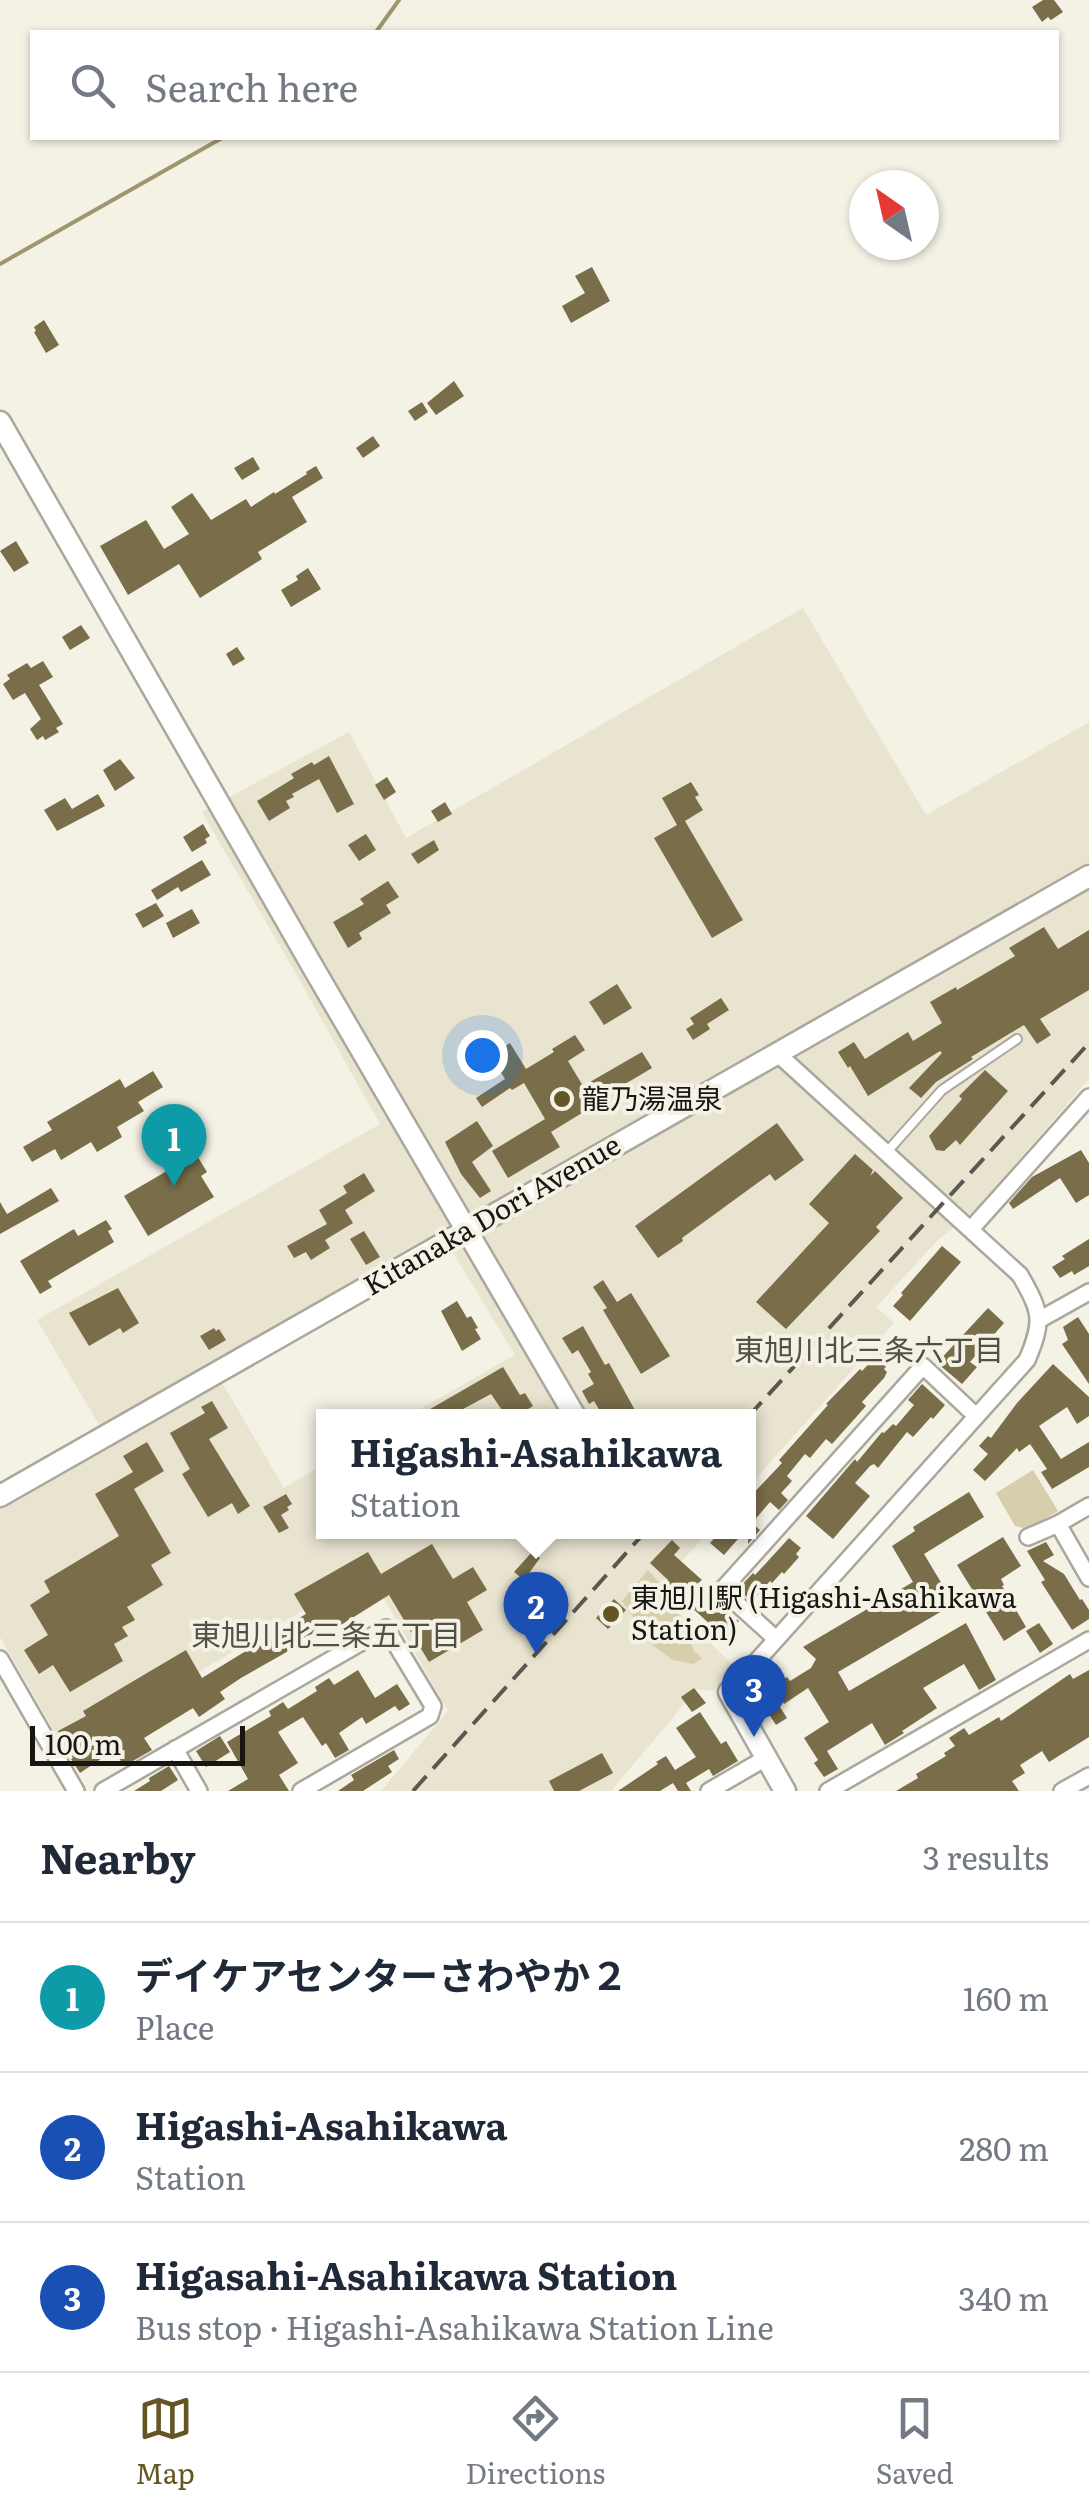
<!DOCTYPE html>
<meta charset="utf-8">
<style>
body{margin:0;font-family:Literata,"Noto Sans JP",serif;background:#f2f2f3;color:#1f2937}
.compass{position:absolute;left:849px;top:170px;width:90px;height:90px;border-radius:50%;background:#fff;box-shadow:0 2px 8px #0004;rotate:326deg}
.scale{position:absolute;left:30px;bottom:25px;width:215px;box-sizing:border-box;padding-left:10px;border:5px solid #181612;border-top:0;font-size:28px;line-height:35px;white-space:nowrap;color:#181612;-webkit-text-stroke:8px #f4f1e5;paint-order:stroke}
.you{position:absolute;left:482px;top:1055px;width:35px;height:35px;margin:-25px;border:8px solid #fff;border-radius:50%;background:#1a73e8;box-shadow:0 0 0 15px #1a73e833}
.badge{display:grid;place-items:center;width:65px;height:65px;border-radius:50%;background:#645623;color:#fff;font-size:32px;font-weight:700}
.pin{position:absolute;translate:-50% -82px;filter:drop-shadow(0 2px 5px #0008)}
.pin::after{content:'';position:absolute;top:52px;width:35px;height:30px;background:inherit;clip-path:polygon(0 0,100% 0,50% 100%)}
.popup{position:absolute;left:316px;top:1409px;width:440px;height:130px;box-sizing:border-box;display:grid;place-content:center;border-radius:0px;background:#fff;filter:drop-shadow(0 2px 8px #0005);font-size:32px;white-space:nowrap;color:#747a83}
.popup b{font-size:38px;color:#1f2937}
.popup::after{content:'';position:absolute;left:50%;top:100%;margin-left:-20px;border:20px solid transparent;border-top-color:#fff}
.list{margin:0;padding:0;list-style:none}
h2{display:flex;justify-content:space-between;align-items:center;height:130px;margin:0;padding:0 40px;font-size:42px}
h2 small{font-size:32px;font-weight:400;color:#747a83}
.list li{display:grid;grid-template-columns:65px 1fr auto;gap:30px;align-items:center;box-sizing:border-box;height:150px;padding:0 40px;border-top:2px solid #e0e1e3}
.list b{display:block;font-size:38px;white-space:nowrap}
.list p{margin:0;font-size:32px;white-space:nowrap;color:#747a83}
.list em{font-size:32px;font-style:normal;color:#747a83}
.icon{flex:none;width:55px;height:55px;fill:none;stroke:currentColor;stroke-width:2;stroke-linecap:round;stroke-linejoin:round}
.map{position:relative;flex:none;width:1089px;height:1791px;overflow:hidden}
.search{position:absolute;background:#fff;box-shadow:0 2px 8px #0004;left:30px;right:30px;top:30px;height:110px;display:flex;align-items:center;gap:25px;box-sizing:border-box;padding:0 35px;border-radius:0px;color:#747a83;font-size:38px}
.sheet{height:580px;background:#fff}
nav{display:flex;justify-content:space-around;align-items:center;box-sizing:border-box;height:140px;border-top:2px solid #e0e1e3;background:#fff;font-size:28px;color:#747a83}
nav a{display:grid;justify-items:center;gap:5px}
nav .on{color:#645623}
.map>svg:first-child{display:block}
.built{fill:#e9e4d0}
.green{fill:#d7cead}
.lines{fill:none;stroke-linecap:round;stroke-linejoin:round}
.stream{stroke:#9f956f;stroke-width:4}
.building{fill:#796e49}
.lane-casing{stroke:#aaa79c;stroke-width:12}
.street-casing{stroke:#aaa79c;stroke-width:20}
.secondary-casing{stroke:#aaa79c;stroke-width:25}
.lane{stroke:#fff;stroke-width:8}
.street{stroke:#fff;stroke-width:15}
.secondary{stroke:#fff;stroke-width:20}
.rail{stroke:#5a5851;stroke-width:4;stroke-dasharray:20 10;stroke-linecap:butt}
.poi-dot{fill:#645623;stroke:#f4f1e5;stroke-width:4}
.labels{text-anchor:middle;stroke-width:8;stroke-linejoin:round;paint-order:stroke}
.poi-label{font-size:28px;fill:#181612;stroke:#f4f1e5;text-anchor:start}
.street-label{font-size:28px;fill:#181612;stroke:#f4f1e5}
.neighbourhood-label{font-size:30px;fill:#535046;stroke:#f4f1e5}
</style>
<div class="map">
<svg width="1089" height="1791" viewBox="0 0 1089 1791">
<rect width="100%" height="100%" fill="#f4f1e5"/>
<g class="built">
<polygon points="803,608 926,815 1089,722 1089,1079 974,1211 937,1241 876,1307 894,1323 749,1486 748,1416 408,1416 515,1355 441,1233 101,1428 37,1320 380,1124 299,979 202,812 349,732 406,838"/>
<polygon points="221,1381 284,1488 323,1465 324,1532 708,1532 656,1590 734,1666 713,1691 697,1689 611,1791 381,1791 448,1711 369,1572 65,1750 0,1637 0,1507"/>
</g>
<g class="green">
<polygon points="1033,1470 1058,1511 1028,1529 1015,1526 996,1493"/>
<polygon points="648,1570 661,1585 656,1590 677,1610 694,1651 702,1658 694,1664 673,1660 636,1633 638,1623 622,1601"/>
</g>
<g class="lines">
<g class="stream">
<polyline points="376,32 399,0"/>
<polyline points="0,264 222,138"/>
</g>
</g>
<g class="building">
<polygon points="1043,0 1054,0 1063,12 1051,20 1048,17 1042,22 1032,7"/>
<polygon points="592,267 610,301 571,323 562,306 585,293 575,276"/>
<polygon points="44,320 59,345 46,353 34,332 36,331 34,327"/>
<polygon points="454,381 464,396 436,415 427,403"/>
<polygon points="422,402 428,412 415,421 408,411"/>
<polygon points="373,436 380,446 363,458 356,448"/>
<polygon points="253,457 260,469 242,480 234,468"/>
<polygon points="316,466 323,478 292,497 307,522 258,552 262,559 200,598 179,564 128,595 100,546 146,520 164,549 189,534 171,507 192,493 211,520 246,499 251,507 274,492 275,494 307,474 306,472"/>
<polygon points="16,541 29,563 14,572 0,551"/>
<polygon points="308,568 321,589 291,607 281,590 298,580 296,576"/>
<polygon points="81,625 90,638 70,650 62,637"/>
<polygon points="237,647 245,659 233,666 226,654"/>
<polygon points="43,661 53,677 39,685 63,724 56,728 59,732 45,740 43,736 37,740 30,729 41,719 25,693 13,700 3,684 10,679 7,675 27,663 31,668"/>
<polygon points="329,756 354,804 337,813 319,779 292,794 294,797 286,801 290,808 269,821 257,801 294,778 291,774 312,762 314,765"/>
<polygon points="120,759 135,778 115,791 103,770"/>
<polygon points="387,777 396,792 384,800 375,785"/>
<polygon points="691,782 699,795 695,797 703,810 685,821 743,920 712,938 654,838 677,825 662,798"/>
<polygon points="98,794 105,806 57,831 44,810 65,798 72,809"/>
<polygon points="445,802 452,814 438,822 431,811"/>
<polygon points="203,824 210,836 205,839 207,843 192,852 183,837"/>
<polygon points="366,834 376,850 359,861 348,845"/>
<polygon points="434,840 439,850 418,864 411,854"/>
<polygon points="202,860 211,875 181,892 178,887 157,900 151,890"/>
<polygon points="388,881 399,897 386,905 391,913 359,933 362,939 348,948 333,922 364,904 360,899"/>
<polygon points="156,903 164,916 143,928 135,914"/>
<polygon points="192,909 200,923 173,938 166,923"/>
<polygon points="1044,927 1058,949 1089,930 1089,990 1040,1019 1051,1035 1037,1044 1024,1025 971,1057 973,1059 936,1082 921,1098 909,1088 942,1053 940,1051 868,1096 850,1066 848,1068 838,1052 854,1042 865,1059 908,1032 913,1041 942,1023 930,1002 956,987 957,990 1015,956 1009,948"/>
<polygon points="617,984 632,1008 604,1025 589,1002"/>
<polygon points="721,998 729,1010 707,1024 710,1029 693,1040 686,1029 694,1024 690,1018"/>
<polygon points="575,1035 585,1050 568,1061 583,1086 642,1052 652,1068 593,1103 595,1105 551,1132 560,1147 508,1178 492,1151 545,1119 524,1083 512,1090 510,1088 482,1107 476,1098 505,1079 490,1055 510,1043 526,1069 554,1052 552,1049"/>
<polygon points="985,1070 1008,1091 960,1145 956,1140 944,1151 936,1150 929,1136 962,1099 959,1096"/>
<polygon points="153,1071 163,1087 138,1102 144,1111 117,1127 122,1137 97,1152 91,1142 61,1160 55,1149 32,1162 23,1147 52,1130 47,1122 120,1079 125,1088"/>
<polygon points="477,1121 493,1146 472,1162 491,1191 480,1198 461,1174 445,1142"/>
<polygon points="777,1123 804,1160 775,1181 770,1174 682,1238 683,1241 658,1258 635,1226"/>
<polygon points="1081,1150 1089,1163 1089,1195 1076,1203 1060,1178 1013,1209 1009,1203 1032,1177"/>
<polygon points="196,1154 207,1172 201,1176 214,1197 148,1236 124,1196"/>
<polygon points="855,1154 873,1170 870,1176 875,1171 903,1198 876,1227 880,1231 786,1329 756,1302 829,1223 809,1204"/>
<polygon points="364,1173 375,1191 345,1210 353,1223 325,1240 330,1248 311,1260 306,1252 294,1258 287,1246 327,1224 319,1210 347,1193 343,1186"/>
<polygon points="51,1188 59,1201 0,1234 0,1202 7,1214"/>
<polygon points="106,1220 112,1229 108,1231 114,1242 48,1281 52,1287 40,1294 20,1261 74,1229 78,1236"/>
<polygon points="364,1231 380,1257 366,1265 350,1239"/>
<polygon points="1089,1239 1089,1266 1074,1275 1072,1271 1060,1278 1052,1267 1065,1259 1062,1256"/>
<polygon points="942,1246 961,1262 910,1321 893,1306 903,1295 901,1293"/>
<polygon points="603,1280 617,1302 631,1293 670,1356 641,1374 603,1310 607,1308 593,1287"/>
<polygon points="118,1288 139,1323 123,1333 120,1328 89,1346 69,1313"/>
<polygon points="457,1301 467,1318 471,1316 478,1328 475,1329 481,1339 462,1351 441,1311"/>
<polygon points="988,1308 1004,1323 970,1362 977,1367 962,1384 937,1363"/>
<polygon points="1078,1317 1089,1334 1089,1384 1062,1344 1068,1340 1063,1327"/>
<polygon points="583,1326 605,1365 609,1363 636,1412 628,1416 603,1416 594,1401 589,1404 582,1391 594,1384 588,1374 591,1372 578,1350 572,1354 562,1338"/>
<polygon points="214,1328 216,1331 219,1329 226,1340 209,1350 200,1336"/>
<polygon points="879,1353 890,1362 884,1369 887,1372 884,1378 862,1402 866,1406 832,1444 826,1439 810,1458 805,1454 787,1476 792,1481 781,1493 788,1500 779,1510 770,1502 752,1523 760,1530 748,1544 748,1499 782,1463 779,1460 828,1405 826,1404 860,1369 862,1371"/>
<polygon points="1053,1364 1089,1397 1089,1416 1077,1424 1067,1407 1039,1426 1061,1459 1089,1442 1089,1467 1052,1489 1041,1472 1047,1469 1030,1444 1019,1452 1017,1448 985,1481 973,1470 988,1454 979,1446 988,1436 991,1438 1017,1403"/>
<polygon points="503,1367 520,1395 525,1393 533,1406 517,1416 506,1416 491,1394 450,1416 418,1416"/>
<polygon points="922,1384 945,1405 933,1419 931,1417 913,1437 907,1432 878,1468 874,1464 870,1466 855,1483 870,1496 833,1539 806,1516 855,1459 857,1462 882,1432 884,1433 893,1424 896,1426 914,1405 908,1400"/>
<polygon points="212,1401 228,1428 209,1439 250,1506 238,1514 232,1503 208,1517 182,1474 190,1469 170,1433 205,1413 201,1407"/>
<polygon points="147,1442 164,1471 134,1489 171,1553 151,1565 163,1585 127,1607 135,1620 122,1627 128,1636 114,1644 123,1661 70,1692 53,1665 39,1674 24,1650 48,1635 30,1605 50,1592 44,1581 119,1536 95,1494 133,1472 123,1456"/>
<polygon points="969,1492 984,1517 924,1554 954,1604 838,1672 849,1691 966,1623 996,1680 979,1690 964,1664 923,1688 937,1708 902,1731 904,1733 888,1743 885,1745 872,1723 827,1751 838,1769 824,1777 814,1763 818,1760 804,1738 829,1722 808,1688 784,1704 772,1686 787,1677 790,1681 811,1668 816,1659 803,1647 913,1582 892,1546 915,1531 913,1527"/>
<polygon points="286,1494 292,1504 287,1507 289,1510 281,1515 289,1528 279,1533 263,1507"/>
<polygon points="720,1532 744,1532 724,1555 710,1543"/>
<polygon points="1003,1537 1021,1566 1001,1579 1004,1585 1002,1586 1026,1627 1004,1641 957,1565"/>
<polygon points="789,1538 801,1548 796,1554 799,1557 784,1574 782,1572 772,1583 770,1581 752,1602 738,1589 753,1573 755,1575"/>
<polygon points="672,1540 680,1548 674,1555 702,1580 697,1584 712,1597 710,1599 739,1621 725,1638 665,1583 668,1580 650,1563"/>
<polygon points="1046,1542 1054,1555 1043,1561 1064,1574 1080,1600 1082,1599 1089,1610 1089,1619 1072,1630 1041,1582 1045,1580 1027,1551"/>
<polygon points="432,1544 453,1579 473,1567 487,1590 467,1602 483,1630 429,1662 389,1595 325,1635 322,1631 316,1634 315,1632 291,1646 292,1648 285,1653 241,1678 220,1692 225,1699 199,1717 193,1708 144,1738 152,1750 124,1766 114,1750 80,1773 71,1759 73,1758 58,1731 86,1716 83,1711 147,1673 186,1650 202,1678 259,1643 261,1647 289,1629 287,1625 306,1614 294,1594 368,1552 381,1574"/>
<polygon points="532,1552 540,1558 524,1580 514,1572"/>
<polygon points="614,1599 626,1610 608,1629 596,1618"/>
<polygon points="1039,1623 1053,1644 1040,1653 1026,1631"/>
<polygon points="358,1670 375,1698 397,1684 410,1704 399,1711 395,1706 366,1724 362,1717 339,1733 349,1750 335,1758 326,1743 322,1746 303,1717 278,1732 298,1763 279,1775 289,1791 228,1791 248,1779 227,1742 271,1716 269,1711 283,1702 288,1709 317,1691 315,1687 329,1678 334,1685"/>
<polygon points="1089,1670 1089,1737 1049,1762 1042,1751 1020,1765 1025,1773 1012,1781 1019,1791 896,1791 918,1778 916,1774 946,1756 944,1753 955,1746 949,1738 964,1728 969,1735 999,1717 1001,1721 1070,1674 1073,1679"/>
<polygon points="694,1688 706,1703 692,1712 681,1697"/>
<polygon points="778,1704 787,1718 776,1725 767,1711"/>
<polygon points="700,1712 721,1744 726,1741 738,1761 713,1776 709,1769 686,1783 691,1791 678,1791 673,1783 660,1791 618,1791 658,1764 656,1762 666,1756 675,1770 696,1757 676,1728"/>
<polygon points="220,1736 230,1752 206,1767 196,1751"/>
<polygon points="394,1750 399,1759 388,1766 392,1772 363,1791 338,1791 354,1780 351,1775"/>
<polygon points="602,1753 613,1773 579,1791 554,1791 549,1781"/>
<polygon points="169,1766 178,1780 161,1791 134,1791 150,1781 149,1778"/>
</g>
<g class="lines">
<g class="lane-casing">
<polyline id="lane" points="885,1154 942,1090 1017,1039"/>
</g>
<g class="street-casing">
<g id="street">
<polyline points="971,1229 1089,1097"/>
<polyline points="1039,1320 1089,1292"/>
<polyline points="1058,1524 1089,1578"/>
<polyline points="1028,1537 1058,1524 1089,1506"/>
<polyline points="776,1639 722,1590 923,1366 976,1416"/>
<polyline points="0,1659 76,1791"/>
<path d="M 729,1692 L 1027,1360 C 1044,1320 1041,1312 1020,1275 L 778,1054"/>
<polyline points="175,1749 199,1791"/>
<polyline points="103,1791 386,1628 433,1706 430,1716 301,1791"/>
<polyline points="709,1791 766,1758"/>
<polyline points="828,1791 1089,1640"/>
<polyline points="1062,1791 1089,1776"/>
</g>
</g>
<g class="secondary-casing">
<g id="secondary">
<polyline points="0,422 314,969 575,1416"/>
<polyline points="0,1496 1089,876"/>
<polyline points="729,1692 785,1791"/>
</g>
</g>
<use href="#lane" class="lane"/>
<use href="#street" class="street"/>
<use href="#secondary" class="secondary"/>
<g class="rail">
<polyline points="748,1417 1089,1043"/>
<polyline points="413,1791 645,1532"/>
</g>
</g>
<g class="poi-dot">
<circle cx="562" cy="1099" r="10"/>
<circle cx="611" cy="1614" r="10"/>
</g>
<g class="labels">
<g class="poi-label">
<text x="582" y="1109">龍乃湯温泉</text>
<text x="631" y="1608">東旭川駅 (Higashi-Asahikawa<tspan x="631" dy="32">Station)</tspan></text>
</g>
<g class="street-label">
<text transform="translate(492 1215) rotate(-30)" y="10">Kitanaka Dori Avenue</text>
</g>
<g class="neighbourhood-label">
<text x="869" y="1361">東旭川北三条六丁目</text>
<text x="326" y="1646">東旭川北三条五丁目</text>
</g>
</g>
</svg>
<svg class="compass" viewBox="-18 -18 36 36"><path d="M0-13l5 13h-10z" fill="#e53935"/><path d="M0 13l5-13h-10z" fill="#747a83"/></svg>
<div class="scale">100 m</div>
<div class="you"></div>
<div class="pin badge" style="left:174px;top:1186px;background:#0f9aa8">1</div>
<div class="pin badge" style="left:536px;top:1654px;background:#1a4fb4">2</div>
<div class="popup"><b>Higashi-Asahikawa</b>Station</div>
<div class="pin badge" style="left:754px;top:1737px;background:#1a4fb4">3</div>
<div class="search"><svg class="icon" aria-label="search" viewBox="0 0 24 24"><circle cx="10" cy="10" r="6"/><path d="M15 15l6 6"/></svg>Search here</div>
</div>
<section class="sheet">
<h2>Nearby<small>3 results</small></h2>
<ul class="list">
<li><span class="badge" style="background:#0f9aa8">1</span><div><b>デイケアセンターさわやか２</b><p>Place</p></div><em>160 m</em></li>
<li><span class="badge" style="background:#1a4fb4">2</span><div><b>Higashi-Asahikawa</b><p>Station</p></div><em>280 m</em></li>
<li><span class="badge" style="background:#1a4fb4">3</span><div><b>Higasahi-Asahikawa Station</b><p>Bus stop · Higashi-Asahikawa Station Line</p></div><em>340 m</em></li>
</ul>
</section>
<nav>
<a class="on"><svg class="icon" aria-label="map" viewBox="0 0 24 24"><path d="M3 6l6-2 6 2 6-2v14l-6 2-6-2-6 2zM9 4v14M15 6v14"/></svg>Map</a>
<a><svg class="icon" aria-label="directions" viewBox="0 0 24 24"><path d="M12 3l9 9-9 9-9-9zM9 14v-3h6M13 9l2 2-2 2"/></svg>Directions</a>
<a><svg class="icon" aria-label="saved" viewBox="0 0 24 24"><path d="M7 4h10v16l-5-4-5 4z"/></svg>Saved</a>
</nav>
